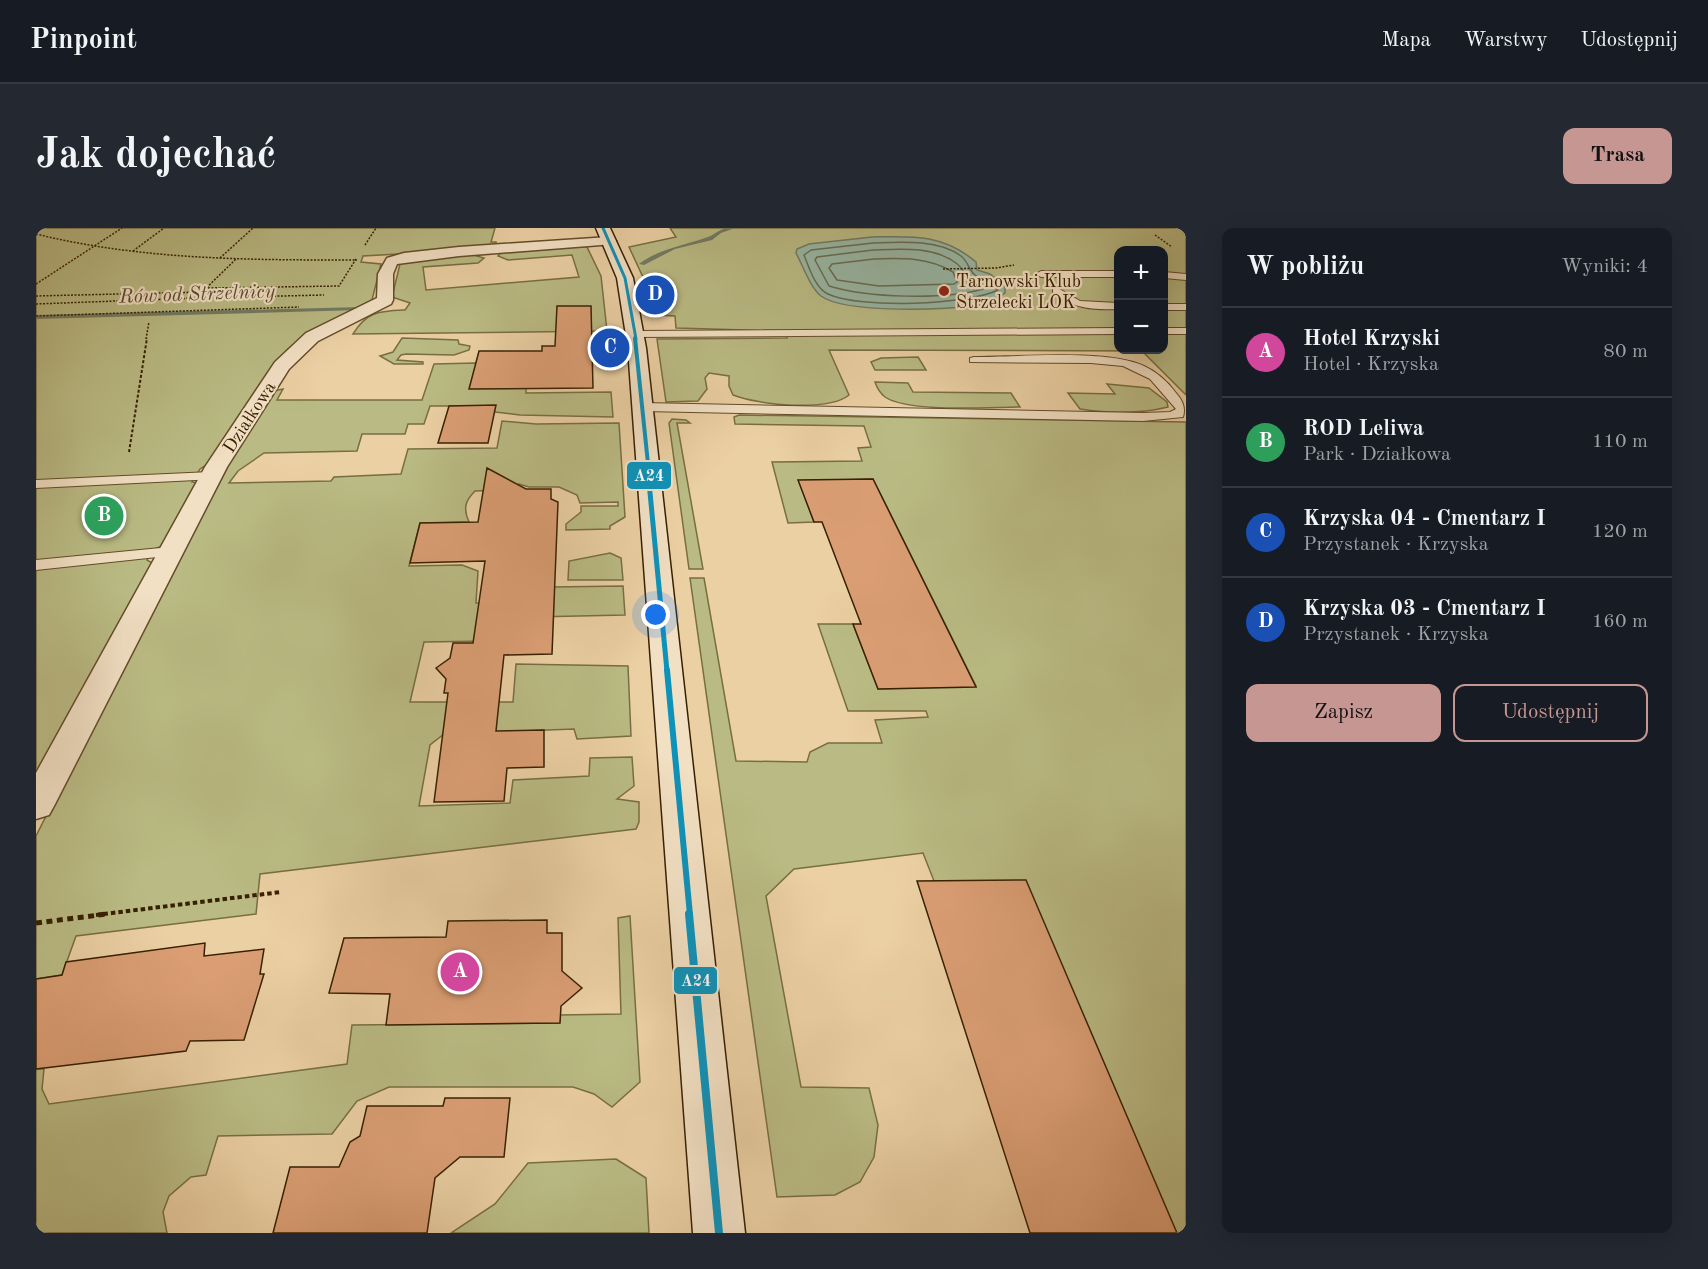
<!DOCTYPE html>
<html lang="pl">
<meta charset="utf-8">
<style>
body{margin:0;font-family:"Old Standard TT",serif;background:#242831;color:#f1f3f6}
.controls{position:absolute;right:18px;top:18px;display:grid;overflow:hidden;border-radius:12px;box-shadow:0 6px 24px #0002}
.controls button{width:54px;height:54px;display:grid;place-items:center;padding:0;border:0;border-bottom:2px solid #363941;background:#171b24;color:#f1f3f6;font:30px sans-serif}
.you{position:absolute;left:620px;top:387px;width:21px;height:21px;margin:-15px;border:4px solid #fff;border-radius:50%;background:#1a73e8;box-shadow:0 0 0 9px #1a73e833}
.badge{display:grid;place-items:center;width:39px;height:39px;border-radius:50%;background:#c59692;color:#fff;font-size:20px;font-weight:700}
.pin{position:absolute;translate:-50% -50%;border:3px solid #fff;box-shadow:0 2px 6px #0006}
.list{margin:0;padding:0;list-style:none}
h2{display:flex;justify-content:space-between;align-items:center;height:78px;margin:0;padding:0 24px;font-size:26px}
h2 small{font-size:20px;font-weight:400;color:#9ea1a6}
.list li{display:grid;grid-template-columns:39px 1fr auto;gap:18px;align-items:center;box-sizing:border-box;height:90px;padding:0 24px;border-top:2px solid #363941}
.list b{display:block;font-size:22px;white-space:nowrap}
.list p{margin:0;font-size:20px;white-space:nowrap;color:#9ea1a6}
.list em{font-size:20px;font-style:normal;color:#9ea1a6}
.actions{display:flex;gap:12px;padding:18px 24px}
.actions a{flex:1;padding:14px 0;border:2px solid #c59692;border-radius:12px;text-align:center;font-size:21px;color:#c59692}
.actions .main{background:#c59692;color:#111}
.map{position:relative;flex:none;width:1150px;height:1005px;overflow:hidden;border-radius:12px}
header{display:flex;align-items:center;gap:36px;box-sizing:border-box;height:84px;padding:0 30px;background:#171b24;border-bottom:2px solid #363941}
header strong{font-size:28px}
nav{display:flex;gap:33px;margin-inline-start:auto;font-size:21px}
.intro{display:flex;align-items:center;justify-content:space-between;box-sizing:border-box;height:144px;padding:0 36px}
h1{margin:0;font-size:42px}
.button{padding:15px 27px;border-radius:12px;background:#c59692;color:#111;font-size:21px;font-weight:700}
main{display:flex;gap:36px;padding:0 36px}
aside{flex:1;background:#171b24;border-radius:12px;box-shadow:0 6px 24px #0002}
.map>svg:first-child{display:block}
.green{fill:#babb84;stroke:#786e42;stroke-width:1.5;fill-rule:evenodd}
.water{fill:#98b7a5;stroke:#717b63;stroke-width:1.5}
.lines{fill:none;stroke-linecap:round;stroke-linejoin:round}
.shore{stroke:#686c52;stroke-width:1.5}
.stream{fill:#717b63;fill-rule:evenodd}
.building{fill:#db9e74;stroke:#372000;stroke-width:1.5}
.lane-casing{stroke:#644c29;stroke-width:2}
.street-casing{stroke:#644c29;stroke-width:3}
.secondary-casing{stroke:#372000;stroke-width:3}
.path-far3{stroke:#372000;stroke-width:1.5;stroke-dasharray:2 1.5;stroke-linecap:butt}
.path-far2{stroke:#372000;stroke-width:2;stroke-dasharray:3 2;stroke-linecap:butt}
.path-far1{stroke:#372000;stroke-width:4;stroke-dasharray:4.5 3;stroke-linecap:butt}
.path{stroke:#372000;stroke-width:5;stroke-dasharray:6 4.5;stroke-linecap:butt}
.lane{fill:#f2e0c4;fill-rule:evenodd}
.street{fill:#f2e0c4;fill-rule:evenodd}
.secondary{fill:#f2e0c4;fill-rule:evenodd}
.bus-1-far4-casing{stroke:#f2e0c4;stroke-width:5}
.bus-1-far3-casing{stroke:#f2e0c4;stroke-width:7}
.bus-1-far2-casing{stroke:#f2e0c4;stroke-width:9}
.bus-1-far1-casing{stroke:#f2e0c4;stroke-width:10}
.bus-1-casing{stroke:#f2e0c4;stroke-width:13}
.bus-1-far4{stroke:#0d92ba;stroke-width:3}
.bus-1-far3{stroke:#0d92ba;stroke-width:4}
.bus-1-far2{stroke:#0d92ba;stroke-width:5}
.bus-1-far1{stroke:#0d92ba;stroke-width:6}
.bus-1{stroke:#0d92ba;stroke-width:8}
.poi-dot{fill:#8f2418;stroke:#f2e0c4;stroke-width:2}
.labels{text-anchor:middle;stroke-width:4.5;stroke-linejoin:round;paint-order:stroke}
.far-poi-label{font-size:18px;fill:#372000;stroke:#f2e0c4;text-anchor:start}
.far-street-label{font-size:18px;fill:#372000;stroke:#f2e0c4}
.far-water-label{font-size:20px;font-style:italic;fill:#544d32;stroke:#f2e0c4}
.line-badge{stroke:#f2e0c4;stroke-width:2}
.badge-label{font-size:16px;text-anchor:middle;font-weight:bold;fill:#fff}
</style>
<header>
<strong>Pinpoint</strong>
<nav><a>Mapa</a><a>Warstwy</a><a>Udostępnij</a></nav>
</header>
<div class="intro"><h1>Jak dojechać</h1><a class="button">Trasa</a></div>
<main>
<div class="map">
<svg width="1150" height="1005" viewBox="0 0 1150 1005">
<rect width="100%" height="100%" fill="#ebd0a4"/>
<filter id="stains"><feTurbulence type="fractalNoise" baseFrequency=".00333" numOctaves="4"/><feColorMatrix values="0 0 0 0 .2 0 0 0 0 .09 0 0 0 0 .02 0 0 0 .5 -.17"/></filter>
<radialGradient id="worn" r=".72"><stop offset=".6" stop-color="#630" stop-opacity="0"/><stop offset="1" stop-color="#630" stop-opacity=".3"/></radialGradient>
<g class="green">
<polygon points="0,0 459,0 455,14 460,14 460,18 452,21 327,28 325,34 345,36 336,72 274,105 252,121 218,166 173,235 164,241 156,254 162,255 126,318 118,321 111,332 116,335 110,348 0,552"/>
<path d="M 634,0 L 1150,0 L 1150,167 L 1106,123 L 793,122 L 813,167 C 792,184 722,177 697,167 L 693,158 L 693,148 L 673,145 L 669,150 L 671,161 L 662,173 L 630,174 L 621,111 L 751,110 L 748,103 L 640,100 L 639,88 L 621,87 L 622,73 L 617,56 L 606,47 L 593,19 L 640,9 ZM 1082,22 L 1128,22 L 1128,122 L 1082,122 Z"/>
<path d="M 546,18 L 551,19 L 565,48 L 571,103 L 317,106 C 331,83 344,83 369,82 L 374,75 L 356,69 L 364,36 L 367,34 L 434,26 L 448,30 L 442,35 L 387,39 L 390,62 L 543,49 L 536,27 L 472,32 L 462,28 L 466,23 Z"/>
<polygon points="366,110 422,112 423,116 434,118 433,122 418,127 370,126 365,127 361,132 387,134 387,136 358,136 344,128 357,124"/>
<polygon points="882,129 890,142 839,142 835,134 845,130"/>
<path d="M 440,135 L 490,152 L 490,165 L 575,164 L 577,189 L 484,187 L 459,184 L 442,178 L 394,178 L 388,196 L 372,196 L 369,206 L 326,206 L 321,223 L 228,225 L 202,243 L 193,255 L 295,253 L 298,249 L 365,246 L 372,221 L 461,220 L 466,193 L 500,196 L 583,195 L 589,289 L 574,298 L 574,301 L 530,302 L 530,296 L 545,284 L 545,278 L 582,278 L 582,274 L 544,275 L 541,267 L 523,259 L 493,259 L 483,256 L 467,262 L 439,263 C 429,273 427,280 433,294 L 384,295 L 373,338 L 426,337 L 442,343 L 440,375 L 514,374 L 515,359 L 587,358 L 589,387 L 455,390 L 452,413 L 388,414 L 374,474 L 477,474 L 480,436 L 592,438 L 595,508 L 541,511 L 538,501 L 408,506 L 394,517 L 383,578 L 474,575 L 477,552 L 553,548 L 554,530 L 596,529 L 598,558 L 581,571 L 603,574 L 603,594 L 600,601 L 224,646 L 220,686 L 40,708 L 26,747 L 0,751 L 0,608 L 179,254 L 237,163 L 247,161 L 241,172 L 386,172 L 398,136 Z"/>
<path d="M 839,154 L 872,155 L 877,164 L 975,165 L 984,179 C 954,179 873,185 849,169 C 844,165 841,160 839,154 Z"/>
<path d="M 1071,156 L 1113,160 L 1131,174 L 1132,179 C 1104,186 1072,185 1044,181 L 1032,165 L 1079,166 Z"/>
<polygon points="703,187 1150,194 1150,1005 1141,1005 898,653 887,625 758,641 730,668 765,859 833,860 842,897 838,929 824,954 799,967 741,969 654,350 668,350 700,533 771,534 774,524 792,515 846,515 839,492 892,489 890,483 812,483 782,396 817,396 842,461 940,458 837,251 763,253 778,294 752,295 736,234 826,233 822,220 835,219 828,198 699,196 698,189"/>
<polygon points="636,191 650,192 654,195 641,195 667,341 653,341 633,195"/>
<polygon points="574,325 585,330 587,352 532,352 533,333"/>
<polygon points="594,688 604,854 576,879 558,866 537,859 353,859 321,873 296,906 182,908 170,947 155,949 133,968 127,984 131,1005 0,1005 0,841 8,841 6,861 13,876 311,836 316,797 523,795 524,787 585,786 582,690"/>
<polygon points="580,931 610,950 613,1005 415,1005 459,976 492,935"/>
</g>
<path class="water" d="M 836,9 C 877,8 907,6 940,34 L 941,42 L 954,46 L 969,58 L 969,65 C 961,71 954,75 944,77 C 914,82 809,86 785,68 C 774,59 767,38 760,25 L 761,21 L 773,16 Z"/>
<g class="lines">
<g class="shore">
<path d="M 837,15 C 864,14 902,11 925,28 C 932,33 933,43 939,47 C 948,53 952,52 962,62 C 932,77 823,81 792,66 C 779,60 773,39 768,27 L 775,22 Z"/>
<path d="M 837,22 C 864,21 897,18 920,35 C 926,39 928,45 932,50 C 937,55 944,55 947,61 C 908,72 832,70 793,58 L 779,32 L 781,29 Z"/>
<path d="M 838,31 C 866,30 892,29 917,44 L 921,54 L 918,56 L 843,58 L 801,52 L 793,40 L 796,36 Z"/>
</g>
<g class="stream">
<path d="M 690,0 L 699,0 L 685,5 L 676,12 L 639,21 L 608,37 L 603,36 C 623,21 646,18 669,10 C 677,8 682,2 690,0 Z"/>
<polygon points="326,79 324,82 0,91 0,87"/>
</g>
</g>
<g class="building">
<polygon points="521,78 555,78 557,160 433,161 443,123 506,123 506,118 519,118"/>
<polygon points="460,177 452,215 402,215 413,178"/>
<polygon points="451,240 490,261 515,261 515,271 522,274 516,426 468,427 460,503 508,502 508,539 471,540 468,573 398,574 412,465 408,465 410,451 400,440 414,430 417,415 437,415 449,333 374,335 384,295 442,294"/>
<polygon points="837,251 940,459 842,461 817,396 825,396 786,294 778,294 762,252"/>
<polygon points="990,652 1031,748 1141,1005 994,1005 881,653"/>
<polygon points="511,692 511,705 526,705 526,743 546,760 525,778 524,795 350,797 354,766 293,765 308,710 410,709 412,693"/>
<polygon points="169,715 168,728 228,721 224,746 228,746 208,812 154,813 150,823 0,841 0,751 26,747 30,734"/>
<polygon points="409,870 474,870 468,929 424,929 399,950 391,1005 237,1005 254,939 303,939 314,914 324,908 331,878 407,878"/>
</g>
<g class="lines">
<g class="lane-casing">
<g id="lane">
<polygon points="1082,43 1082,49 1005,49 1000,46 1005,43"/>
<polygon points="1128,44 1150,46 1150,52 1128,50"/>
<path d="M 1020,59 L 1044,73 L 1082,75 L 1082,81 C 1058,82 1036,81 1017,64 L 1017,60 Z"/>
<rect x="1128" y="76" width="22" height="6"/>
<polygon points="1082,100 1082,106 599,109 594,106 599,103"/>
<rect x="1128" y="100" width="22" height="6"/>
<path d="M 938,129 C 981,129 1072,121 1108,138 C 1121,144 1132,154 1140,165 C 1146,172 1150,179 1147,189 L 1107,193 L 607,183 L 601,179 L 607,175 L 1107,185 L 1134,184 L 1140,181 L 1114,151 L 1087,138 L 1055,135 L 934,134 L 934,130 Z"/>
<polygon points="175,244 182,248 180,251 0,260 0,252"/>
<polygon points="135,319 143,324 140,327 0,342 0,332"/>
</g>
</g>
<g class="street-casing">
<polygon id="street" points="573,9 580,13 578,16 423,28 361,36 357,46 357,72 355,76 282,113 253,141 191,239 18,578 13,587 0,591 0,545 169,239 239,134 270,105 341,70 342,46 351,30 368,25 423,19"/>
</g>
<g class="secondary-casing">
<polygon id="secondary" points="560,0 574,0 597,50 610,120 709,1005 657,1005 592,120 581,50"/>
</g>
<g class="path-far3">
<path d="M 0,6 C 106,32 212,32 321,32"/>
<polyline points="1119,7 1136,19"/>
<polyline points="329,17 340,0"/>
<polyline points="97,23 128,0"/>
<polyline points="184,30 217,0"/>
<polyline points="907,41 960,40 978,37"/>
<polyline points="0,56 86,0"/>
<polyline points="172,60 303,58 320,31"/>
<polyline points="0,68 167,64"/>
<polyline points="161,70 288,67"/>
<polyline points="0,76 160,70 200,31"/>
<polyline points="0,88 263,79"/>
<polyline points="110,111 113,94"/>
</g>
<polyline class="path-far2" points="93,224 111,110"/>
<polyline class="path-far1" points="60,687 245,664"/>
<polyline class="path" points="0,695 71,686"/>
<use href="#lane" class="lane"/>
<use href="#street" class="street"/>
<use href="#secondary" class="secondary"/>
<g class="bus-1-far4-casing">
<polyline id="bus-1-far4" points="567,0 589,50 600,111"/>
</g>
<g class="bus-1-far3-casing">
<polyline id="bus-1-far3" points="599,110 614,255"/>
</g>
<g class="bus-1-far2-casing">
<polyline id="bus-1-far2" points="613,254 631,443"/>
</g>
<g class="bus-1-far1-casing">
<polyline id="bus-1-far1" points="631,442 654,687"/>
</g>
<g class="bus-1-casing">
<polyline id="bus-1" points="653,686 683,1005"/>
</g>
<use href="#bus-1-far4" class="bus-1-far4"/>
<use href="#bus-1-far3" class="bus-1-far3"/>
<use href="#bus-1-far2" class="bus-1-far2"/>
<use href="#bus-1-far1" class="bus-1-far1"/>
<use href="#bus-1" class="bus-1"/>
</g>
<circle class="poi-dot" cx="908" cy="63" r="6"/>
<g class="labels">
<g class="far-poi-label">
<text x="920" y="59">Tarnowski Klub<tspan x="920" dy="21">Strzelecki LOK</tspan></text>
</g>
<g class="far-street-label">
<text transform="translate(213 189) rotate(-57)" y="6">Działkowa</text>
</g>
<g class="far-water-label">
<text transform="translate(161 65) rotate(-2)" y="7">Rów od Strzelnicy</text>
</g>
</g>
<g class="line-badge">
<rect x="590" y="233" width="46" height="29" rx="6" fill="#0d92ba"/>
<rect x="637" y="738" width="45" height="29" rx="6" fill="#0d92ba"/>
</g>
<g class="badge-label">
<text x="613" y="253">A24</text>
<text x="660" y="758">A24</text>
</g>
<rect width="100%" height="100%" filter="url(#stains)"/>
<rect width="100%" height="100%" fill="url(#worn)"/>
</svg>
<div class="controls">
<button>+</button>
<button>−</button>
</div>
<div class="you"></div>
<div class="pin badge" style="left:424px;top:744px;background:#d1479c">A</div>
<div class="pin badge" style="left:68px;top:288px;background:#2e9e5b">B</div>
<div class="pin badge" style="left:574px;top:120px;background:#1a4fb4">C</div>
<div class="pin badge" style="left:619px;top:67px;background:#1a4fb4">D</div>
</div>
<aside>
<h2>W pobliżu<small>Wyniki: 4</small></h2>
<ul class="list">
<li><span class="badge" style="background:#d1479c">A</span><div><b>Hotel Krzyski</b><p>Hotel · Krzyska</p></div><em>80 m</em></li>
<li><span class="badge" style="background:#2e9e5b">B</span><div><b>ROD Leliwa</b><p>Park · Działkowa</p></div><em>110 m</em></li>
<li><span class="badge" style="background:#1a4fb4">C</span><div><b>Krzyska 04 - Cmentarz I</b><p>Przystanek · Krzyska</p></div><em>120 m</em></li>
<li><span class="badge" style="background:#1a4fb4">D</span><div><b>Krzyska 03 - Cmentarz I</b><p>Przystanek · Krzyska</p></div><em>160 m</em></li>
</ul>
<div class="actions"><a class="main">Zapisz</a><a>Udostępnij</a></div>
</aside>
</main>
